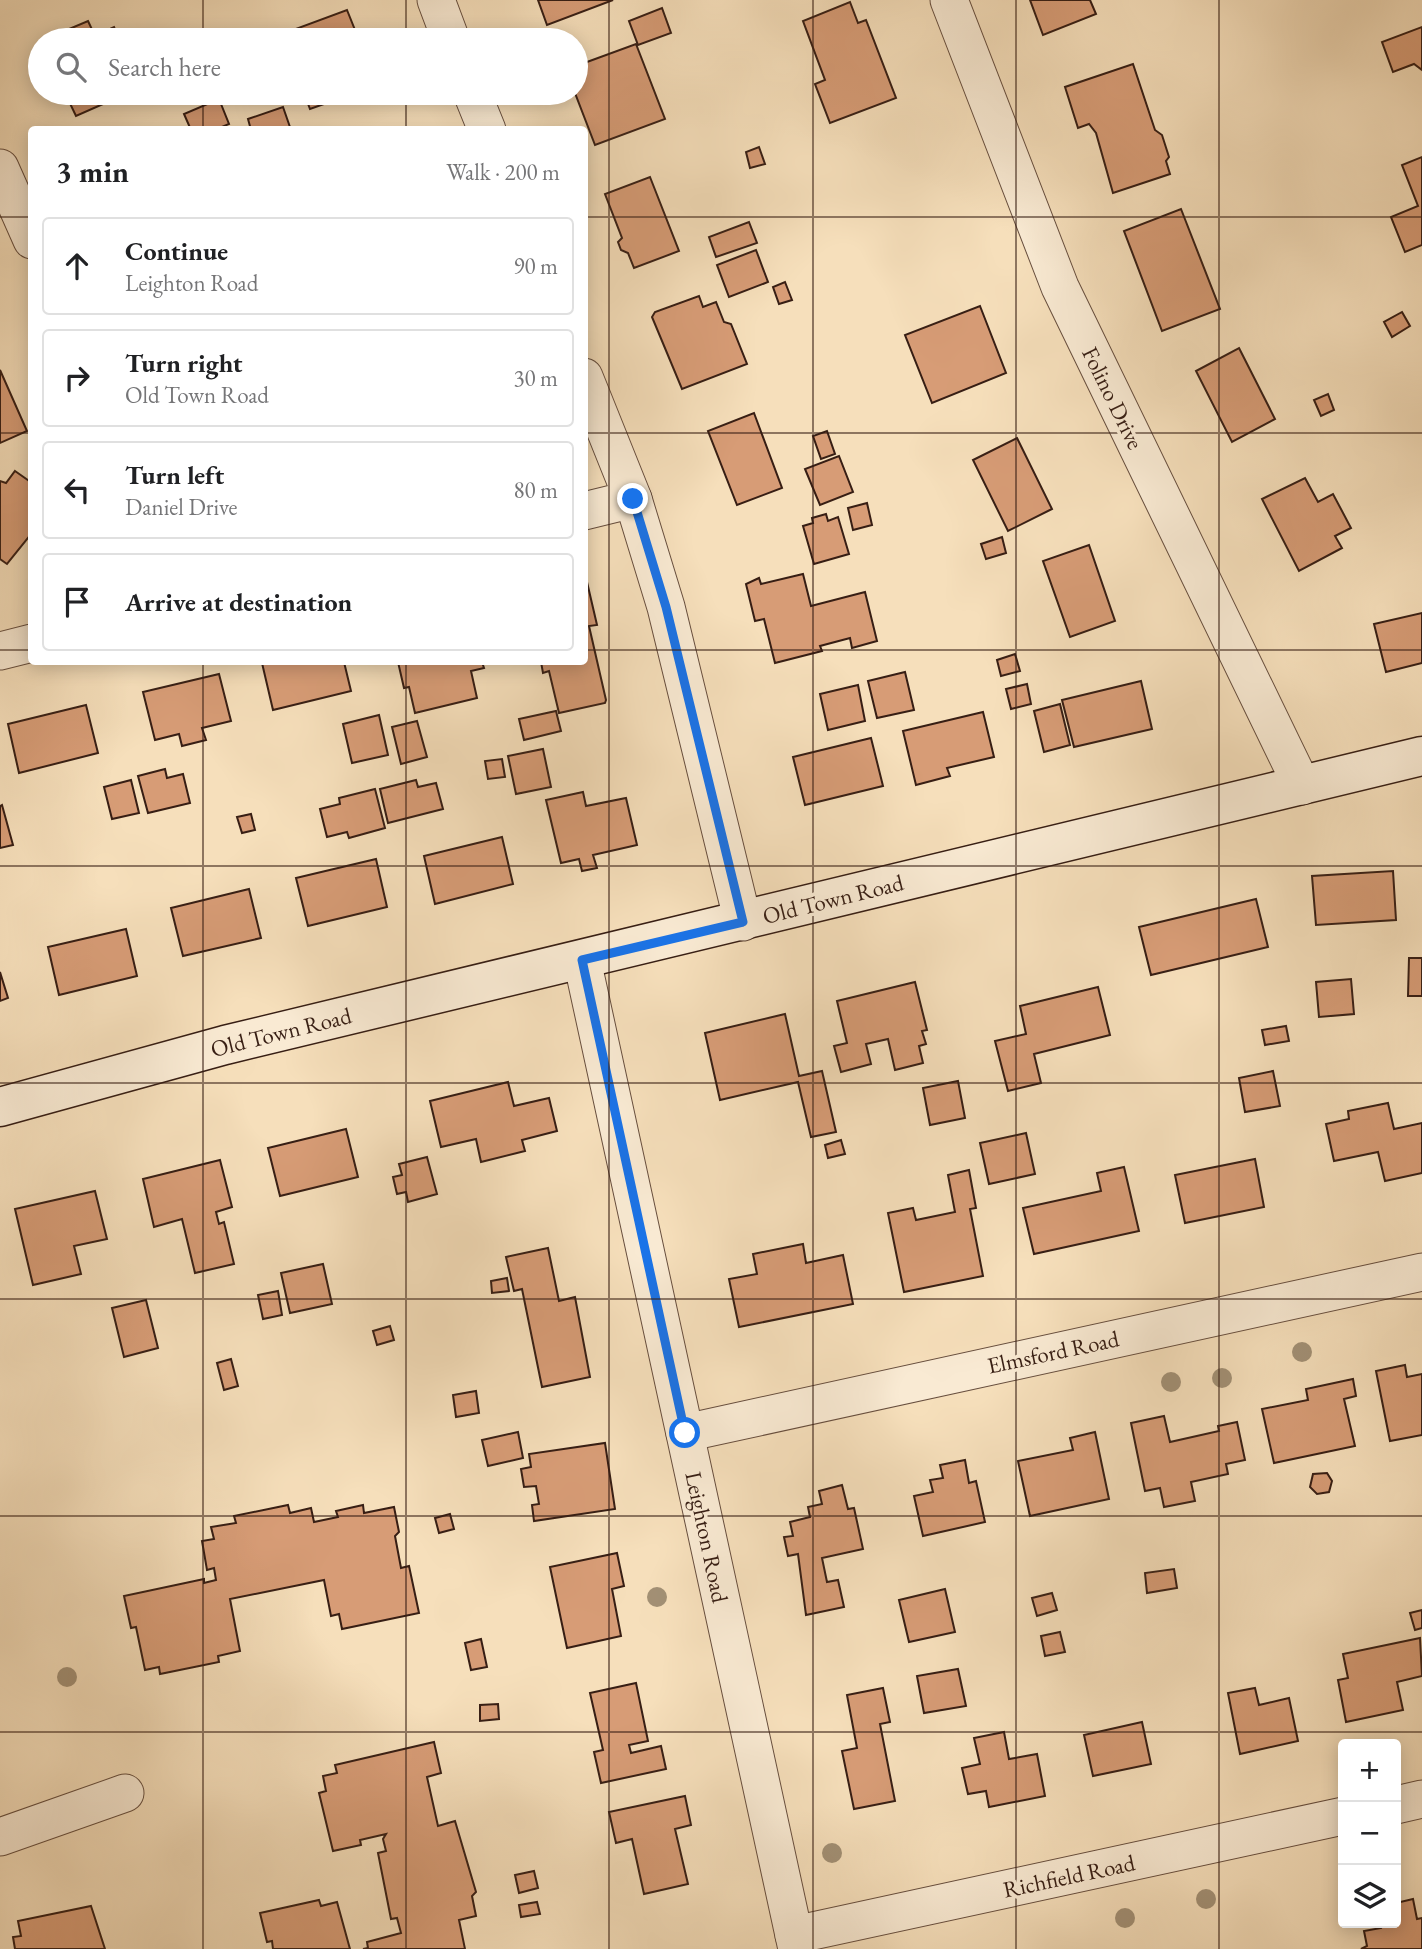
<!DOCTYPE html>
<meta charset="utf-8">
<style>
body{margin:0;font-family:"EB Garamond",serif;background:#f2f2f2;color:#202124}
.controls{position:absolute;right:21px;bottom:21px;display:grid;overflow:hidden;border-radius:7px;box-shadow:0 4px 18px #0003}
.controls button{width:63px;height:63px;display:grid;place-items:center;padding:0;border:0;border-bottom:2px solid #e0e0e0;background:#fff;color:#202124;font:35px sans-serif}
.stop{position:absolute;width:21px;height:21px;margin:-16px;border:5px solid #1a73e8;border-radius:50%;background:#fff}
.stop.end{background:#1a73e8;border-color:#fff;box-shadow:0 2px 7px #0008}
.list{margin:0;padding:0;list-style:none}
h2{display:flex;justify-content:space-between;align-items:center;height:91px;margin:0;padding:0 28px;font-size:30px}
h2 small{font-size:23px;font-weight:400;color:#757577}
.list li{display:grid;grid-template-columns:46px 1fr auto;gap:21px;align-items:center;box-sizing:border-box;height:98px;margin:0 14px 14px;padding:0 14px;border:2px solid #e0e0e0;border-radius:7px}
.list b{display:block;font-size:26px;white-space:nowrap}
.list p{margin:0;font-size:23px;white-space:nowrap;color:#757577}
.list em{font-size:23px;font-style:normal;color:#757577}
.icon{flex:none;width:38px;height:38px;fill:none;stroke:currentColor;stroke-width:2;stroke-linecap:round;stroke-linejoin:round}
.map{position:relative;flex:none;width:1422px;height:1949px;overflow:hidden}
.search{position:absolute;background:#fff;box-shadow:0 4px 18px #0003;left:28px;top:28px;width:560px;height:77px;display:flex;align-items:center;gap:18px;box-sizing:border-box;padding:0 24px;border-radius:38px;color:#757577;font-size:26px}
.panel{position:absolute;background:#fff;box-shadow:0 4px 18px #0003;left:28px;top:126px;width:560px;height:539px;border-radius:7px}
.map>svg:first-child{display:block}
.building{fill:#d79c76;stroke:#371e14;stroke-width:2}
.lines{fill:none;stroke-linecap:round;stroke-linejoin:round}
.street-casing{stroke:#674e3e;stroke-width:39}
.secondary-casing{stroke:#371e14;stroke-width:41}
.street{stroke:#f9ead3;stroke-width:37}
.secondary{stroke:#f9ead3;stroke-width:38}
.tree{fill:#a29075}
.route{stroke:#1a73e8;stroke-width:9}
.grid{fill:none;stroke:#371e14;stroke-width:2;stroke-opacity:0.55}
.labels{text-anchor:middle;stroke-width:7;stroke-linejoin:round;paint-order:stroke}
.street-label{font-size:23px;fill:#371e14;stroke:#f9ead3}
</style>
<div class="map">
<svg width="1422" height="1949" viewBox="0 0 1422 1949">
<rect width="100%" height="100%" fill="#f6dfbb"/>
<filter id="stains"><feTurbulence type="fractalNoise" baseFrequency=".00286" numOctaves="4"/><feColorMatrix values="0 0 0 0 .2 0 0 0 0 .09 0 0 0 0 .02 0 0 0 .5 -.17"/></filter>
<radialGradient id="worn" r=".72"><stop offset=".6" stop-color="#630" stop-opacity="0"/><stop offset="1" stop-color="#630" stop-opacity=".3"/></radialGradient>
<g class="building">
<polygon points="538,0 613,0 547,25"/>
<polygon points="1030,0 1090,0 1096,14 1043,35"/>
<polygon points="850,2 858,23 866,20 896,98 830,123 815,84 825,80 803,21"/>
<polygon points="662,8 671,33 638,45 629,21"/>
<polygon points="347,10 359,40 284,40 282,34"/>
<polygon points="88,21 95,36 114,27 120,40 43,40"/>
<polygon points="1422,27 1422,70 1414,64 1393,72 1382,42"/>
<polygon points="636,44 665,119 595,145 575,93 576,66"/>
<polygon points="1133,64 1155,130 1162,135 1169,157 1166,161 1170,174 1113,193 1096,133 1089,124 1078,128 1065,87"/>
<polygon points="65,93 128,93 76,116"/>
<polygon points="174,93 194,93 177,100"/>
<polygon points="304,93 355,93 310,109"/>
<polygon points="219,99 229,124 215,130 191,130 184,114"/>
<polygon points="283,107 291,130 251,130 248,119"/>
<polygon points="759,147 765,164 750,168 746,152"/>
<polygon points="1422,157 1422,245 1405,252 1391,217 1418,206 1402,165"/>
<polygon points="650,177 679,251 634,268 628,253 621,250 618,242 622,238 605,194"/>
<polygon points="1181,209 1220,309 1162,331 1124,231"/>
<polygon points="749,222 757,243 716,257 709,237"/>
<polygon points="756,250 768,282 729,297 717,265"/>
<polygon points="785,282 792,300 779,304 773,287"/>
<polygon points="699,296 703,307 716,302 724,322 731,324 747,364 682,389 652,317 655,312"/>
<polygon points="980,306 1006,373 932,403 905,335"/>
<polygon points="1402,312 1410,326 1392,337 1384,322"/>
<polygon points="1239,348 1275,419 1232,442 1196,371"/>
<polygon points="0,370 27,431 0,443"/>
<polygon points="1328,394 1334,410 1321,416 1314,400"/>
<polygon points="754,413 782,488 737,505 708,431"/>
<polygon points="827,431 835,454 821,459 813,436"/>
<polygon points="1017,438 1052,509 1008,531 973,460"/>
<polygon points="839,456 853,492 820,505 805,469"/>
<polygon points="15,471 32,483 32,533 7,564 0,559 0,481 6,483"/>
<polygon points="1305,478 1318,502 1333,494 1351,528 1335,536 1342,548 1299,571 1262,499"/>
<polygon points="867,503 872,525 853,530 848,508"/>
<polygon points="826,514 828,521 838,517 849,554 814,564 803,526 813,523 812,518"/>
<polygon points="1002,537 1006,553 986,559 981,544"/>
<polygon points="1089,545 1115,621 1070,637 1043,561"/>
<polygon points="803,574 811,606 865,592 877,641 852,648 850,638 820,646 822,651 775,663 764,619 755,621 746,584 759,578 761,584"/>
<polygon points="587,582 597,625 589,626 606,700 605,703 559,713 549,671 543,673 541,662 584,662 584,583"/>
<polygon points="1422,613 1422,663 1386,672 1374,624"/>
<polygon points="1015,654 1020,671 1001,676 997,660"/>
<polygon points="344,662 351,691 273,710 262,663"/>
<polygon points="398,662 482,662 484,668 471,671 477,698 415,713 409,687 404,688"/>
<polygon points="905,672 914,710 877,718 868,681"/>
<polygon points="219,674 231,721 202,728 206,740 182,746 179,734 155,740 143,692"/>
<polygon points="1141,681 1152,729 1074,747 1062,700"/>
<polygon points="1027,684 1031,704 1011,709 1006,689"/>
<polygon points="858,685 865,721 828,730 820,694"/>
<polygon points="1060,704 1070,745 1044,752 1034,711"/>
<polygon points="86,705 98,753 19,773 8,724"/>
<polygon points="556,711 561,731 524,740 519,719"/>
<polygon points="983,712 994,757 947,768 950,776 916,785 903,731"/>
<polygon points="379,715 388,755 352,763 343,724"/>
<polygon points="417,721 427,757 401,764 392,727"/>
<polygon points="871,738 883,786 805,805 793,757"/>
<polygon points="543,749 551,787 516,794 508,756"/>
<polygon points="502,759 505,777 488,779 485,761"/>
<polygon points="165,769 167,778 183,774 190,803 148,813 138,776"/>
<polygon points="131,780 139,813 112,819 104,787"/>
<polygon points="416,780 418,787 436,783 443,809 388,823 380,789"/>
<polygon points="375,789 385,828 349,838 347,832 327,837 320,809 340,804 339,798"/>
<polygon points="583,792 586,806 626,798 637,845 593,855 597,868 582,871 579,859 561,863 546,800"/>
<polygon points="2,805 13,845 0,848 0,806"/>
<polygon points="251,814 255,830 242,833 237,817"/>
<polygon points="502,837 513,884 435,904 424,856"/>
<polygon points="376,859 387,907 308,926 296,878"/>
<polygon points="1393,871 1396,920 1316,925 1312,876"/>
<polygon points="249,889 261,938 183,956 171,908"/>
<polygon points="1256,899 1268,947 1151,975 1139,927"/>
<polygon points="126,929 137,976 59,995 48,947"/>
<polygon points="1409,958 1422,958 1422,996 1408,996"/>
<polygon points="0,972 8,998 0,1001"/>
<polygon points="1351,979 1354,1014 1319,1017 1316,982"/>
<polygon points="915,982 927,1030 922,1031 926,1044 919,1046 923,1063 895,1070 888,1039 866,1044 871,1064 841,1072 834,1046 847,1043 837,1001"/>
<polygon points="1098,987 1110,1035 1034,1054 1041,1083 1008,1091 995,1041 1026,1034 1020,1006"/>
<polygon points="785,1014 799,1076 822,1071 836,1132 811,1137 798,1082 720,1100 705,1033"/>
<polygon points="1286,1026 1289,1041 1265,1045 1262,1030"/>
<polygon points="1273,1071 1280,1106 1245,1112 1239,1078"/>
<polygon points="958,1081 965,1118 930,1125 923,1088"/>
<polygon points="508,1082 514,1106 549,1098 557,1131 522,1140 525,1151 481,1162 476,1139 441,1147 430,1101"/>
<polygon points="1388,1103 1394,1129 1422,1123 1422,1173 1385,1181 1378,1152 1334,1161 1326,1124 1349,1119 1348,1111"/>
<polygon points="346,1129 358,1177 280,1196 268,1148"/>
<polygon points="1026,1133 1035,1174 989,1184 980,1143"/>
<polygon points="841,1140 845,1154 828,1158 825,1145"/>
<polygon points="427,1157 437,1194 408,1202 406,1192 397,1194 393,1177 402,1175 399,1164"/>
<polygon points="1255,1159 1264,1207 1185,1223 1175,1175"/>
<polygon points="220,1160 232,1207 216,1212 219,1224 224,1222 234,1264 195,1273 182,1219 154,1227 143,1179"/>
<polygon points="1124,1167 1139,1231 1034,1254 1023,1208 1101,1191 1097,1173"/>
<polygon points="969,1170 976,1208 970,1209 983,1276 904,1292 888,1213 913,1208 916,1220 955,1212 948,1175"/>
<polygon points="95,1191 107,1239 74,1246 81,1274 33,1285 15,1209"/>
<polygon points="803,1244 806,1263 843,1255 853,1304 739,1327 729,1279 757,1274 753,1254"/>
<polygon points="548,1248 559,1301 575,1297 590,1377 542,1387 522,1289 514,1291 506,1257"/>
<polygon points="323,1264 332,1304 290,1313 281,1273"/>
<polygon points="507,1278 509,1291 492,1293 491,1281"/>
<polygon points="278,1291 282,1315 263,1319 258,1295"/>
<polygon points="146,1300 158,1348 124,1357 112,1308"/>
<polygon points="390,1326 394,1340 377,1345 373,1331"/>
<polygon points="231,1359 238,1386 224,1390 217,1363"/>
<polygon points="1405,1365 1407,1377 1422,1374 1422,1435 1390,1441 1376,1371"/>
<polygon points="1353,1379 1356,1396 1344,1399 1355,1446 1274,1463 1262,1409 1308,1400 1306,1389"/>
<polygon points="476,1391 479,1413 456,1417 453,1395"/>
<polygon points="1164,1416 1170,1442 1219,1431 1218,1426 1237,1422 1245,1460 1226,1464 1228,1474 1191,1482 1195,1501 1164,1507 1160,1488 1145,1491 1131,1423"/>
<polygon points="518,1432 523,1458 488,1466 482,1440"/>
<polygon points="1095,1432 1109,1499 1030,1516 1018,1461 1073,1450 1070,1438"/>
<polygon points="605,1443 615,1509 534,1521 532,1505 539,1504 536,1486 524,1487 521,1469 531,1467 529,1454"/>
<polygon points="965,1460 969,1483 976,1481 985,1522 923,1536 914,1496 933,1492 930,1480 943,1478 940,1465"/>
<polygon points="1327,1473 1332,1481 1329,1492 1317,1494 1310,1487 1313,1474"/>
<polygon points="842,1485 848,1509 854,1508 863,1549 822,1558 827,1582 838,1580 844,1607 806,1615 798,1554 788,1556 784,1537 793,1536 790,1522 810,1517 808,1507 822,1504 819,1491"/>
<polygon points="288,1505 290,1513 311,1508 314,1522 338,1517 336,1511 363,1505 364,1513 394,1507 399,1532 395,1536 401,1568 409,1566 419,1613 342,1629 339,1614 331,1616 324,1580 230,1599 240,1651 218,1656 219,1662 160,1674 159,1667 145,1670 136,1627 131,1628 124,1596 204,1579 204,1583 216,1580 214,1568 207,1570 202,1541 214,1539 211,1527 236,1523 234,1516"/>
<polygon points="450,1514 454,1529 439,1533 435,1518"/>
<polygon points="617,1553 624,1586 612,1589 621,1636 567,1648 550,1567"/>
<polygon points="1174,1569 1177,1588 1147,1593 1145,1573"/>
<polygon points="945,1589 955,1632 909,1642 899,1600"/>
<polygon points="1052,1593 1057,1610 1037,1616 1032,1598"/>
<polygon points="1422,1610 1422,1628 1415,1630 1410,1613"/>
<polygon points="1060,1632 1065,1652 1045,1656 1041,1636"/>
<polygon points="1420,1638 1422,1676 1397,1682 1403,1710 1346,1722 1338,1680 1348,1678 1343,1654"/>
<polygon points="481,1639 487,1667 471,1670 465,1643"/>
<polygon points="958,1669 966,1706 924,1713 917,1676"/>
<polygon points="636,1683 648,1741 629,1745 631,1753 661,1746 666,1769 601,1783 594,1752 603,1750 590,1693"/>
<polygon points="883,1688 890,1722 880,1724 895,1801 854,1809 842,1751 857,1748 847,1695"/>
<polygon points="1255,1688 1259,1705 1289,1698 1298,1741 1240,1754 1228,1693"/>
<polygon points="498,1704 499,1719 480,1721 480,1705"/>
<polygon points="1142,1722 1151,1764 1093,1776 1084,1735"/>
<polygon points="1004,1732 1009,1759 1037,1754 1045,1796 989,1807 986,1791 968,1794 962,1768 980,1764 974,1738"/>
<polygon points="434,1742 441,1773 427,1777 438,1826 455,1821 476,1892 472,1896 476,1916 459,1920 465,1949 363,1949 368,1948 367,1942 401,1933 397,1918 391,1919 378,1853 386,1851 383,1839 386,1834 360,1840 361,1845 333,1851 319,1793 326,1791 323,1776 337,1773 335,1765"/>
<polygon points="685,1796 691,1825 675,1829 688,1884 644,1894 632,1839 616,1843 609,1812"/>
<polygon points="534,1871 538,1888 519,1893 515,1875"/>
<polygon points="1413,1899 1417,1919 1422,1918 1422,1949 1361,1949 1367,1946 1364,1931 1381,1928 1380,1923 1396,1923 1396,1903"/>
<polygon points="319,1900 321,1906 337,1902 350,1949 273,1949 272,1941 267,1942 260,1913"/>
<polygon points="537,1902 540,1914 521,1917 519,1905"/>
<polygon points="91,1906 105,1949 15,1949 13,1937 21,1936 18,1921"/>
</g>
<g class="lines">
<g class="street-casing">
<g id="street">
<polyline points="436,0 451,40"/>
<polyline points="949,0 1060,287 1302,786"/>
<polyline points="472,93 487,130"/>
<polyline points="0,168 32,240"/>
<polyline points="584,377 633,499 666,607 743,922"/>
<polyline points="584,511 633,499"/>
<polyline points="0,651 32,643"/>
<polyline points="582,960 797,1949"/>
<polyline points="685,1433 1422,1272"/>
<polyline points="1396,1805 1422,1799"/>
<polyline points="0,1837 125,1793"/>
<polyline points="794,1935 1343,1816"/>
</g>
</g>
<g class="secondary-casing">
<polyline id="secondary" points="0,1107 225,1045 1422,756"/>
</g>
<use href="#street" class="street"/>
<use href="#secondary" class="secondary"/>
</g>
<g class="tree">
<circle cx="1302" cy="1352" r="10"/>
<circle cx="1222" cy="1378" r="10"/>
<circle cx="1171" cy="1382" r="10"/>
<circle cx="657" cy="1597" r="10"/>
<circle cx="67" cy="1677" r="10"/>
<circle cx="832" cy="1853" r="10"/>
<circle cx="1206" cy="1899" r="10"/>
<circle cx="1125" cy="1918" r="10"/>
</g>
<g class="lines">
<polyline class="route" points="633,499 666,607 743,922 582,960 685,1433"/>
</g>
<path class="grid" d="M 203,0 L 203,40M 406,0 L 406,40M 609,0 L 609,1949M 813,0 L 813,1949M 1016,0 L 1016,1949M 1219,0 L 1219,1949M 203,93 L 203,130M 406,93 L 406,130M 0,217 L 32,217M 584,217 L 1422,217M 0,433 L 32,433M 584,433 L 1422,433M 0,650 L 32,650M 584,650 L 1422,650M 203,662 L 203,1949M 406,662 L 406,1949M 0,866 L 1422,866M 0,1083 L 1422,1083M 0,1299 L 1422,1299M 0,1516 L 1422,1516M 0,1732 L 1422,1732"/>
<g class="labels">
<g class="street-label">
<text transform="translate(1113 398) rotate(64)" y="8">Folino Drive</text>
<text transform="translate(833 899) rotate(-14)" y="8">Old Town Road</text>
<text transform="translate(281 1032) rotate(-14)" y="8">Old Town Road</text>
<text transform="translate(1053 1352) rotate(-12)" y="8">Elmsford Road</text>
<text transform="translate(707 1537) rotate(78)" y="8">Leighton Road</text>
<text transform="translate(1069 1876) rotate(-12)" y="8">Richfield Road</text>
</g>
</g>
<rect width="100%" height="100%" filter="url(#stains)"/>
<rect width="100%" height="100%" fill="url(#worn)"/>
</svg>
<div class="controls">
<button>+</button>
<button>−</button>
<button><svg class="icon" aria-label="layers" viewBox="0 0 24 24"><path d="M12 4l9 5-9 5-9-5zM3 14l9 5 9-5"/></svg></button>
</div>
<div class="stop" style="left:685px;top:1433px"></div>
<div class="stop end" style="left:633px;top:499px"></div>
<div class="search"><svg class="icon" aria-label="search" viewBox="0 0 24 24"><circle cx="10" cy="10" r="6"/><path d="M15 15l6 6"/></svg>Search here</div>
<section class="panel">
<h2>3 min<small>Walk · 200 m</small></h2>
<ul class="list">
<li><svg class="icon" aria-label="ahead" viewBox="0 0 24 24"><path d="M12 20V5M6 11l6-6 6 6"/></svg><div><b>Continue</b><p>Leighton Road</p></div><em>90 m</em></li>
<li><svg class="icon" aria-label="right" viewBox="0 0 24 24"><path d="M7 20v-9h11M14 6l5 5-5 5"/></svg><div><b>Turn right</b><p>Old Town Road</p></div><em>30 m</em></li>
<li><svg class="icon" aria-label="left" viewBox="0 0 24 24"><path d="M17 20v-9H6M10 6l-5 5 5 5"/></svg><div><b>Turn left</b><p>Daniel Drive</p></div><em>80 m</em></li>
<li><svg class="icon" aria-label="arrive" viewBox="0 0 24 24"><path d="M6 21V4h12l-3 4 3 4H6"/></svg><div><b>Arrive at destination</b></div></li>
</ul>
</section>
</div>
